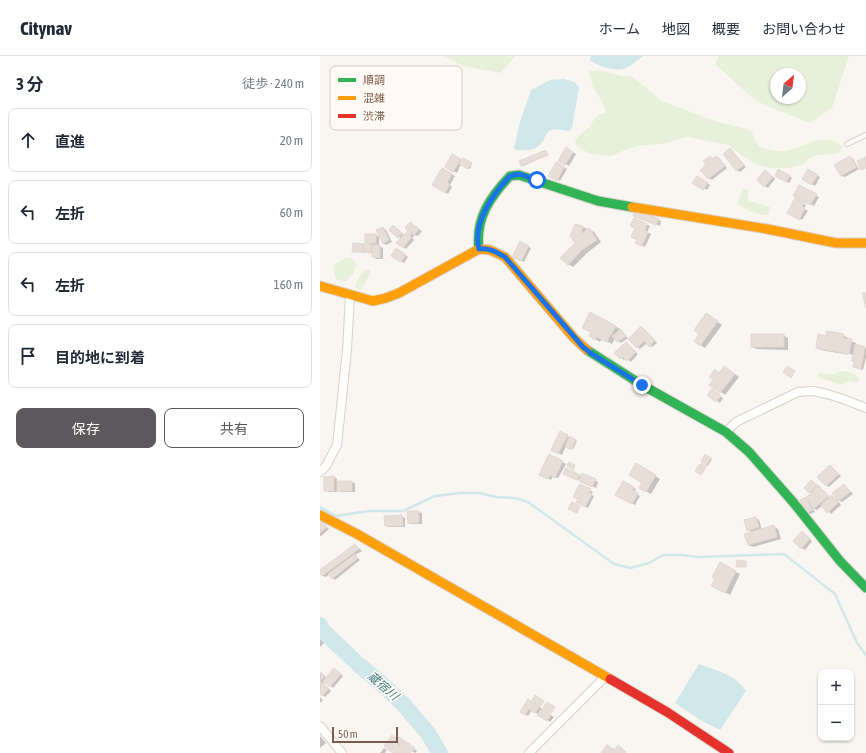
<!DOCTYPE html>
<html lang="ja">
<meta charset="utf-8">
<style>
body{margin:0;font-family:"Asap Condensed","Noto Sans JP",sans-serif;background:#f2f2f3;color:#1f2937}
.controls{position:absolute;right:12px;bottom:12px;display:grid;overflow:hidden;border-radius:8px;box-shadow:0 1px 3px #0004}
.controls button{width:36px;height:36px;display:grid;place-items:center;padding:0;border:0;border-bottom:1px solid #e0e1e3;background:#fff;color:#1f2937;font:20px sans-serif}
.compass{position:absolute;left:450px;top:12px;width:36px;height:36px;border-radius:50%;background:#fff;box-shadow:0 1px 3px #0004;rotate:28deg}
.scale{position:absolute;left:12px;bottom:10px;width:66px;box-sizing:border-box;padding-left:4px;border:2px solid #7a5c4d;border-top:0;font-size:11px;line-height:14px;white-space:nowrap;color:#7a5c4d;-webkit-text-stroke:3px #fffaf3;paint-order:stroke}
.stop{position:absolute;width:12px;height:12px;margin:-9px;border:3px solid #1a73e8;border-radius:50%;background:#fff}
.stop.end{background:#1a73e8;border-color:#fff;box-shadow:0 1px 4px #0008}
.list{margin:0;padding:0;list-style:none}
h2{display:flex;justify-content:space-between;align-items:center;height:52px;margin:0;padding:0 16px;font-size:17px}
h2 small{font-size:13px;font-weight:400;color:#747a83}
.list li{display:grid;grid-template-columns:26px 1fr auto;gap:12px;align-items:center;box-sizing:border-box;height:64px;margin:0 8px 8px;padding:0 8px;border:1px solid #e0e1e3;border-radius:8px}
.list b{display:block;font-size:15px;white-space:nowrap}
.list em{font-size:13px;font-style:normal;color:#747a83}
.actions{display:flex;gap:8px;padding:12px 16px}
.actions a{flex:1;padding:9px 0;border:1px solid #5c585b;border-radius:8px;text-align:center;font-size:14px;color:#5c585b}
.actions .main{background:#5c585b;color:#fff}
.icon{flex:none;width:22px;height:22px;fill:none;stroke:currentColor;stroke-width:2;stroke-linecap:round;stroke-linejoin:round}
.map{position:relative;flex:none;width:546px;height:697px;overflow:hidden}
header{display:flex;align-items:center;gap:24px;box-sizing:border-box;height:56px;padding:0 20px;background:#fff;border-bottom:1px solid #e0e1e3}
header strong{font-size:19px}
nav{display:flex;gap:22px;margin-inline-start:auto;font-size:14px}
main{display:flex}
aside{flex:1;background:#fff}
.map>svg:first-child{display:block}
.green{fill:#e7f0db;fill-rule:evenodd}
.water{fill:#d0e8ea}
.shadow{fill:#0003}
.lines{fill:none;stroke-linecap:round;stroke-linejoin:round}
.stream{stroke:#d0e8ea;stroke-width:2.5}
.river{stroke:#d0e8ea;stroke-width:16}
.building{fill:#e6ded7;stroke:#e2d8d2}
.lane-casing{stroke:#d7d1cb;stroke-width:6}
.street-casing{stroke:#d7d1cb;stroke-width:10}
.fast-casing{stroke:#d9d2cb;stroke-width:11}
.slow-casing{stroke:#d9d2cb;stroke-width:11}
.jam-casing{stroke:#d9d2cb;stroke-width:11}
.lane{stroke:#fefefd;stroke-width:4}
.street{stroke:#fefefd;stroke-width:8}
.fast{stroke:#30b455;stroke-width:9}
.slow{stroke:#ff9f0a;stroke-width:9}
.jam{stroke:#e5322d;stroke-width:9}
.route{stroke:#1a73e8;stroke-width:5}
.labels{text-anchor:middle;stroke-width:3.5;stroke-linejoin:round;paint-order:stroke}
.water-label{font-size:12px;font-style:italic;fill:#437c86;stroke:#fffaf3}
.key{fill:#fffaf3;stroke:#d7cbc1;stroke-width:1}
.key-label{font-size:11px;fill:#7a5c4d}
</style>
<header>
<strong>Citynav</strong>
<nav><a>ホーム</a><a>地図</a><a>概要</a><a>お問い合わせ</a></nav>
</header>
<main>
<aside>
<h2>3 分<small>徒歩 · 240 m</small></h2>
<ul class="list">
<li><svg class="icon" aria-label="ahead" viewBox="0 0 24 24"><path d="M12 20V5M6 11l6-6 6 6"/></svg><div><b>直進</b></div><em>20 m</em></li>
<li><svg class="icon" aria-label="left" viewBox="0 0 24 24"><path d="M17 20v-9H6M10 6l-5 5 5 5"/></svg><div><b>左折</b></div><em>60 m</em></li>
<li><svg class="icon" aria-label="left" viewBox="0 0 24 24"><path d="M17 20v-9H6M10 6l-5 5 5 5"/></svg><div><b>左折</b></div><em>160 m</em></li>
<li><svg class="icon" aria-label="arrive" viewBox="0 0 24 24"><path d="M6 21V4h12l-3 4 3 4H6"/></svg><div><b>目的地に到着</b></div></li>
</ul>
<div class="actions"><a class="main">保存</a><a>共有</a></div>
</aside>
<div class="map">
<svg width="546" height="697" viewBox="0 0 546 697">
<rect width="100%" height="100%" fill="#f9f5f0"/>
<g class="green">
<polygon points="124,0 196,0 180,17 143,10"/>
<path d="M 399,0 L 529,0 L 512,52 L 490,67 L 436,45 L 395,8 ZM 456,18 L 480,18 L 480,42 L 456,42 Z"/>
<path d="M 268,14 L 283,15 L 302,20 L 310,20 L 323,29 L 342,45 L 395,65 L 423,72 L 431,75 L 439,91 C 446,93 456,96 464,95 C 480,93 508,73 522,91 L 521,95 L 517,98 L 497,99 L 489,102 L 483,108 L 468,112 L 451,112 L 436,108 L 421,99 L 409,89 L 368,81 L 341,88 L 323,89 L 307,93 L 292,100 L 271,98 L 257,91 L 255,87 C 257,79 264,77 269,71 C 276,63 273,60 286,57 L 283,47 L 273,31 Z"/>
<path d="M 424,133 L 428,133 L 429,135 L 427,142 L 429,145 L 450,151 L 449,159 C 443,160 419,153 418,147 C 417,143 422,136 424,133 Z"/>
<polygon points="26,202 30,202 35,205 37,209 33,218 25,226 16,223 13,213 15,208"/>
<path d="M 48,213 L 51,215 L 50,219 L 41,234 L 35,232 C 36,225 41,215 48,213 Z"/>
<path d="M 520,315 C 527,315 534,317 539,322 L 537,327 L 529,325 L 521,329 L 497,321 L 499,317 C 507,318 513,320 520,315 Z"/>
</g>
<g class="water">
<path d="M 271,0 L 323,0 C 319,3 315,7 310,10 C 298,18 280,11 270,4 Z"/>
<path d="M 244,23 C 251,25 255,25 259,31 L 252,72 L 250,75 L 234,73 L 229,75 C 226,78 224,83 222,86 C 215,96 204,95 194,93 L 199,69 L 211,34 L 230,24 Z"/>
<path d="M 379,608 C 397,615 414,618 426,635 L 400,674 L 382,665 L 355,647 Z"/>
</g>
<g class="shadow">
<polygon points="246,93 256,98 249,110 239,104"/>
<polygon points="410,94 426,111 420,116 417,114"/>
<polygon points="226,95 228,99 203,110 202,109"/>
<polygon points="132,99 142,105 143,103 152,108 150,113 141,108 137,117 126,111"/>
<polygon points="390,101 393,103 397,101 400,103 407,112 392,124 389,122 387,109"/>
<polygon points="530,101 533,103 539,113 525,121 522,120"/>
<polygon points="236,107 247,113 240,125 229,119"/>
<polygon points="122,113 135,120 130,129 132,131 128,138 113,129"/>
<polygon points="488,114 500,121 495,130 483,123"/>
<polygon points="459,115 472,122 469,127 456,120"/>
<polygon points="449,117 455,123 448,132 445,130"/>
<polygon points="377,121 390,129 387,134 374,126"/>
<polygon points="479,130 499,141 494,150 474,139"/>
<polygon points="475,143 486,149 484,153 488,155 482,164 468,156"/>
<polygon points="317,161 338,164 341,165 340,170"/>
<polygon points="314,163 330,170 327,176 331,178 325,191 320,188"/>
<polygon points="93,169 102,175 98,180 95,179 92,182 94,184 86,193 78,187 81,182 79,181 75,171 84,179 86,179"/>
<polygon points="263,171 274,176 281,186 267,197 253,211 248,208"/>
<polygon points="63,172 66,174 72,186 66,189 63,187"/>
<polygon points="46,179 56,179 59,181 59,190 63,192 63,203 56,203 53,201 53,197 34,196 34,188 51,189 46,186"/>
<polygon points="200,186 211,192 204,206 193,201"/>
<polygon points="80,195 88,201 84,207 81,205"/>
<polygon points="271,257 300,273 298,277 301,275 308,282 301,287 295,282 292,288 282,283 280,286 270,280 272,276"/>
<polygon points="391,261 402,269 385,292 380,289"/>
<polygon points="321,271 337,287 332,291 327,287 320,293 317,291"/>
<polygon points="463,279 468,282 468,294 437,293 432,291"/>
<polygon points="523,279 528,282 528,284 536,287 536,290 546,292 546,301 543,314 534,311 534,300 525,295 524,297 529,299 501,294 497,292 507,281"/>
<polygon points="306,287 318,298 311,306 306,302 304,304 296,297"/>
<polygon points="409,314 419,321 405,339 401,336 400,317"/>
<polygon points="395,336 403,342 400,347 389,339"/>
<polygon points="241,377 257,385 253,393 246,390 242,399 232,394"/>
<polygon points="230,400 246,408 238,422 233,420 231,424 220,418"/>
<polygon points="386,400 392,403 388,410 382,406"/>
<polygon points="317,408 340,423 331,438 320,432 323,427"/>
<polygon points="510,410 521,420 509,431 506,429"/>
<polygon points="247,413 262,421 263,419 278,426 276,432 245,417"/>
<polygon points="14,421 17,423 17,426 32,426 35,427 35,436 21,436 17,433 17,436 8,436 5,434"/>
<polygon points="303,426 316,433 314,436 320,440 315,449 296,438"/>
<polygon points="493,426 510,442 512,441 515,442 521,449 511,458 502,450 497,454 492,452 495,456 490,458 487,456 485,442 490,445 492,437 490,436"/>
<polygon points="260,429 273,436 271,439 274,440 268,452 258,446"/>
<polygon points="524,429 533,438 522,446 519,445"/>
<polygon points="99,456 102,457 102,468 91,468 89,467"/>
<polygon points="82,460 85,462 85,471 69,471 66,470 65,461"/>
<polygon points="436,462 439,464 442,474 453,470 458,473 461,483 433,491 428,489 432,476 428,474"/>
<polygon points="0,464 9,473 1,480 0,480"/>
<polygon points="485,478 492,485 485,494 482,492"/>
<polygon points="35,489 42,495 35,499 40,504 15,524 10,518 6,521 3,520 0,515"/>
<polygon points="400,508 420,518 410,539 393,530 396,522"/>
<polygon points="0,582 5,586 0,591"/>
<polygon points="17,615 23,620 13,632 5,625 3,627 11,635 5,641 0,637 0,618 1,617 7,622"/>
<polygon points="0,641 3,644 0,647"/>
<polygon points="212,646 234,661 230,666 212,654 208,660 201,655"/>
<polygon points="0,680 6,687 0,692"/>
<polygon points="72,681 78,684 82,684 97,695 95,697 81,687 80,689 90,697 75,697"/>
<polygon points="64,692 67,694 65,697 60,697"/>
</g>
<g class="lines">
<polyline class="stream" points="0,451 16,460 49,455 83,455 115,440 140,437 160,437 176,441 195,442 208,446 294,508 310,512 329,507 343,499 362,499 379,501 464,498 515,538 537,587 546,599"/>
<polyline class="river" points="0,569 3,575 38,608 63,629 82,647 107,676 120,697"/>
</g>
<g class="building">
<polygon points="246,91 253,96 245,109 238,105"/>
<polygon points="410,92 424,109 416,115 403,98"/>
<polygon points="226,94 228,99 201,110 199,105"/>
<polygon points="132,98 141,103 133,116 125,111"/>
<polygon points="390,100 392,103 397,100 405,110 388,123 380,114 386,109 383,105"/>
<polygon points="530,100 537,111 521,120 514,109"/>
<polygon points="546,101 546,112 541,114 537,105"/>
<polygon points="143,102 152,107 148,113 139,108"/>
<polygon points="236,106 244,111 237,125 228,120"/>
<polygon points="122,112 132,118 127,127 130,128 125,137 112,129"/>
<polygon points="458,113 470,120 466,126 455,120"/>
<polygon points="488,113 498,119 491,129 482,123"/>
<polygon points="445,114 453,121 444,131 437,124"/>
<polygon points="377,120 388,127 383,134 372,127"/>
<polygon points="479,129 497,138 490,149 473,140"/>
<polygon points="475,142 484,147 482,150 485,152 479,164 467,157"/>
<polygon points="315,154 339,163 336,169 313,160"/>
<polygon points="314,162 327,168 325,174 328,176 322,190 315,187 317,184 311,181 315,172 310,170"/>
<polygon points="90,166 99,173 94,179 92,177 90,180 91,182 83,192 76,187 85,177 85,178 88,175 85,172"/>
<polygon points="255,168 263,170 261,178 269,172 277,184 262,194 248,209 240,202 255,187 250,180"/>
<polygon points="73,169 82,177 78,182 69,174"/>
<polygon points="63,171 69,184 63,188 56,174"/>
<rect x="45" y="178" width="11" height="9"/>
<polygon points="200,185 209,190 201,205 192,201"/>
<polygon points="33,187 43,188 42,196 32,196"/>
<polygon points="43,188 52,188 51,197 43,196"/>
<polygon points="53,189 60,189 60,202 52,201"/>
<polygon points="76,192 86,199 81,206 71,200"/>
<polygon points="542,237 546,237 546,252"/>
<polygon points="270,256 296,270 287,286 276,281 275,284 269,280 271,276 262,272"/>
<polygon points="386,257 398,265 380,290 374,285 379,278 374,274"/>
<polygon points="321,270 335,284 329,291 324,285 317,292 308,283"/>
<polygon points="301,273 306,280 297,286 292,280"/>
<polygon points="507,275 524,278 523,282 532,283 529,298 496,292 498,278 506,280"/>
<rect x="431" y="278" width="33" height="13"/>
<polygon points="306,286 316,296 307,305 303,301 300,303 294,297"/>
<polygon points="535,288 545,291 541,313 533,311 534,306 532,305"/>
<polygon points="404,310 415,318 400,337 389,329 393,324 389,321 395,313 399,317"/>
<polygon points="467,310 475,315 471,322 463,316"/>
<polygon points="392,333 401,340 396,346 387,339"/>
<polygon points="240,375 248,379 238,398 231,394"/>
<polygon points="250,380 256,384 251,394 245,390"/>
<polygon points="229,398 243,405 235,422 230,419 228,423 219,419"/>
<polygon points="385,398 391,402 386,410 381,406"/>
<polygon points="249,406 255,409 253,414 247,410"/>
<polygon points="316,407 336,419 326,436 319,432 322,427 309,419"/>
<polygon points="380,408 386,411 381,419 375,415"/>
<polygon points="510,409 519,418 506,430 497,421"/>
<polygon points="246,412 260,419 257,424 243,418"/>
<polygon points="262,417 276,423 272,431 259,425"/>
<polygon points="14,420 14,435 4,435 4,421"/>
<polygon points="491,424 497,429 489,437 484,432"/>
<rect x="17" y="425" width="15" height="10"/>
<polygon points="303,425 314,431 312,434 318,437 312,448 295,439"/>
<polygon points="260,428 271,433 269,437 272,438 265,451 256,446 258,443 253,441"/>
<polygon points="524,428 530,436 519,445 512,437"/>
<polygon points="498,429 509,440 493,453 487,441"/>
<polygon points="512,439 518,447 507,457 501,449"/>
<polygon points="486,441 492,454 487,457 480,444"/>
<polygon points="252,446 260,450 257,457 248,453"/>
<polygon points="87,455 99,455 99,467 88,467"/>
<polygon points="82,459 83,470 65,470 64,460"/>
<polygon points="436,461 439,471 427,475 424,464"/>
<polygon points="0,463 7,471 0,477"/>
<polygon points="454,469 457,481 428,489 424,478"/>
<polygon points="482,475 490,483 481,493 473,485"/>
<polygon points="35,488 39,493 2,520 0,517 0,514"/>
<polygon points="35,498 38,502 12,523 8,518"/>
<polygon points="417,504 426,505 426,511 416,511"/>
<polygon points="400,506 416,515 405,537 391,530 395,523 392,521"/>
<polygon points="14,612 21,618 10,631 3,625"/>
<polygon points="1,616 5,620 0,625 9,633 2,640 0,638"/>
<polygon points="215,639 224,645 221,650 212,644"/>
<polygon points="208,643 220,650 215,657 209,653 205,659 200,656"/>
<polygon points="227,646 235,651 231,657 223,651"/>
<polygon points="222,652 231,659 227,665 217,659"/>
<polygon points="72,679 77,683 75,686 91,697 73,697 64,690"/>
<polygon points="79,681 95,692 92,696 76,685"/>
<polygon points="287,689 295,694 298,689 306,696 305,697 281,697"/>
</g>
<g class="lines">
<g class="lane-casing">
<polyline id="lane" points="527,88 546,79"/>
</g>
<g class="street-casing">
<g id="street">
<polyline points="406,376 416,366 478,336 493,335 507,338 523,343 546,352"/>
<polyline points="0,416 6,410 17,389 27,294 30,239"/>
<polyline points="0,670 22,697"/>
<polyline points="209,697 285,621"/>
</g>
</g>
<g class="fast-casing">
<g id="fast">
<path d="M 159,193 C 155,163 170,141 190,120 L 199,119 L 278,145 L 312,151"/>
<polyline points="267,294 322,329 406,376 429,396 473,446 520,505 546,532"/>
</g>
</g>
<g class="slow-casing">
<g id="slow">
<polyline points="312,151 447,173 516,187 546,187"/>
<polyline points="0,230 53,245 66,242 79,237 159,193 170,194 185,201 254,282 267,294"/>
<polyline points="0,459 37,478 290,623"/>
</g>
</g>
<g class="jam-casing">
<polyline id="jam" points="290,623 347,656 409,697"/>
</g>
<use href="#lane" class="lane"/>
<use href="#street" class="street"/>
<use href="#fast" class="fast"/>
<use href="#slow" class="slow"/>
<use href="#jam" class="jam"/>
</g>
<g class="lines">
<path class="route" d="M 217,124 L 199,118 L 190,120 C 173,138 152,167 159,193 C 170,192 176,196 185,201 L 263,291 L 272,298 L 322,329"/>
</g>
<g class="labels">
<g class="water-label">
<text transform="translate(63 630) rotate(41)" y="4">蔵宿川</text>
</g>
</g>
<rect x="10" y="10" width="132" height="64" rx="6" class="key"/>
<rect x="18" y="22" width="18" height="4" fill="#30b455"/>
<rect x="18" y="40" width="18" height="4" fill="#ff9f0a"/>
<rect x="18" y="58" width="18" height="4" fill="#e5322d"/>
<g class="key-label">
<text x="43" y="28">順調</text>
<text x="43" y="46">混雑</text>
<text x="43" y="64">渋滞</text>
</g>
</svg>
<div class="controls">
<button>+</button>
<button>−</button>
</div>
<svg class="compass" viewBox="-18 -18 36 36"><path d="M0-13l5 13h-10z" fill="#e53935"/><path d="M0 13l5-13h-10z" fill="#747a83"/></svg>
<div class="scale">50 m</div>
<div class="stop" style="left:217px;top:124px"></div>
<div class="stop end" style="left:322px;top:329px"></div>
</div>
</main>
